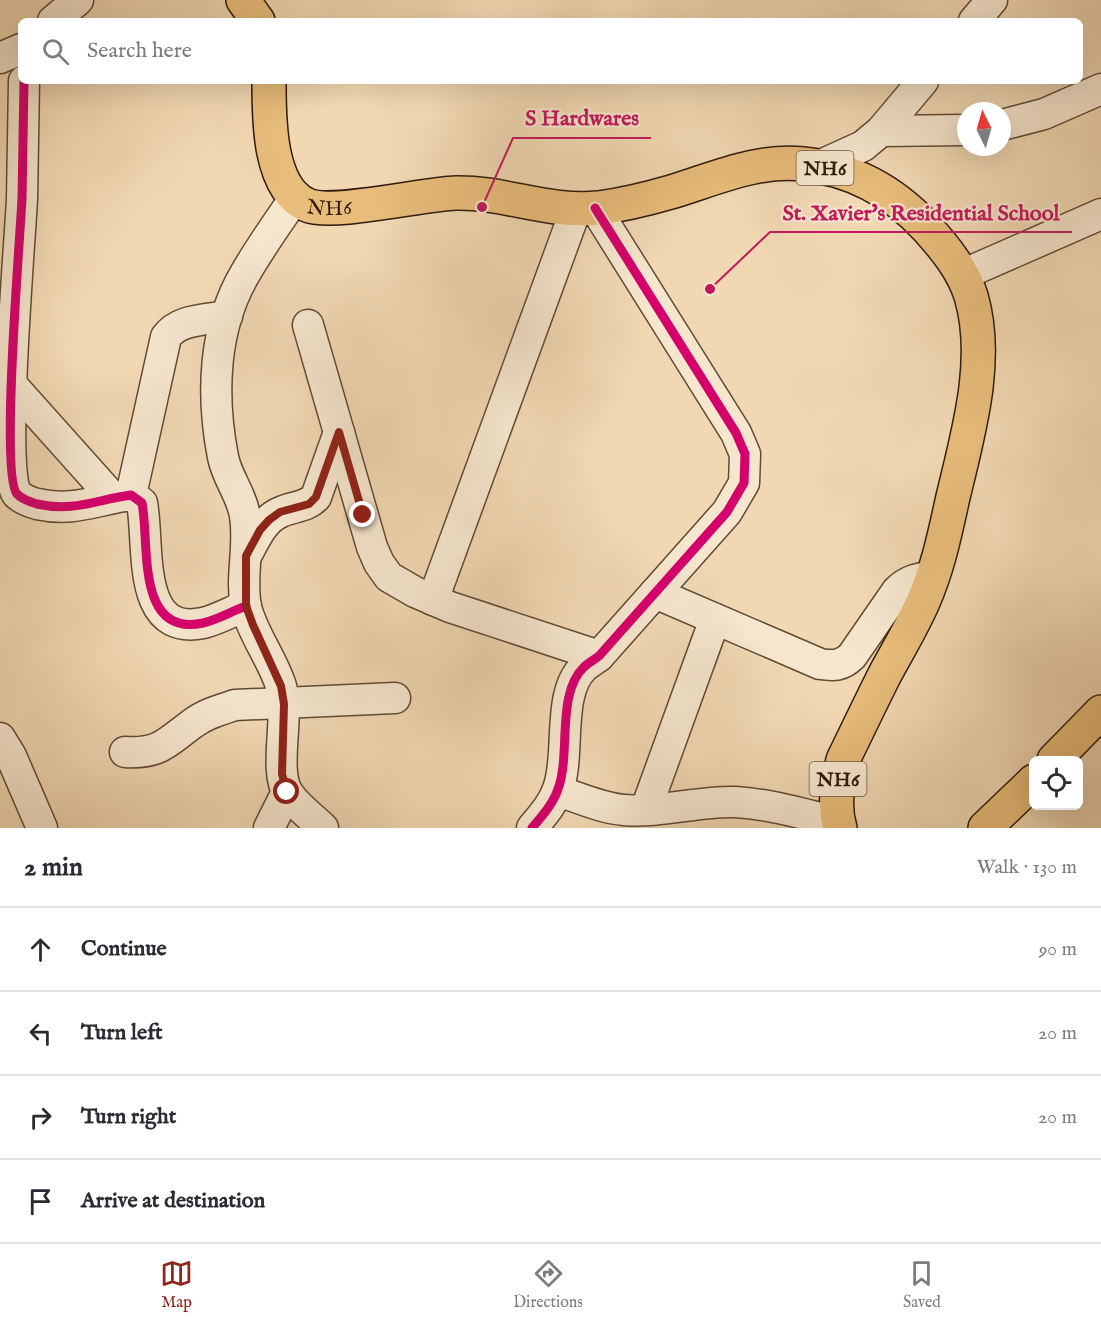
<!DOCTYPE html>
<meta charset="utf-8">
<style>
body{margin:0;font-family:"IM FELL English",serif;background:#f2f2f3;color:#2b2b33}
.controls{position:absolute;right:18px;bottom:18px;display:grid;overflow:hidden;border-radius:9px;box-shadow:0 6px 24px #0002}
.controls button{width:54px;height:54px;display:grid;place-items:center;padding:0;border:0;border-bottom:2px solid #e1e1e2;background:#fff;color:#2b2b33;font:30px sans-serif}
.compass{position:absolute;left:957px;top:102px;width:54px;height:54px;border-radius:50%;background:#fff;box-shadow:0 6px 24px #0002;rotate:355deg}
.stop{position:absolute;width:18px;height:18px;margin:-14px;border:4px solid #8f2418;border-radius:50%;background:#fff}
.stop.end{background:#8f2418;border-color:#fff;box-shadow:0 2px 6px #0008}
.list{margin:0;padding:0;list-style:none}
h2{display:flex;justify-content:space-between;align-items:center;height:78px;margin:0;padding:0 24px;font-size:26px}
h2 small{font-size:20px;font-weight:400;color:#7c7c81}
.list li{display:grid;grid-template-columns:39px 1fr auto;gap:18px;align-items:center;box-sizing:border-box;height:84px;padding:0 24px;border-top:2px solid #e1e1e2}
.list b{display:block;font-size:22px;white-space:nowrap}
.list em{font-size:20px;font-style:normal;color:#7c7c81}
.icon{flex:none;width:33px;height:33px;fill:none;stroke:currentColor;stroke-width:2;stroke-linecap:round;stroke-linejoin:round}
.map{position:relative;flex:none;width:1101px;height:828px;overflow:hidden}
.search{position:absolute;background:#fff;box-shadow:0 6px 24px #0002;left:18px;right:18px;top:18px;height:66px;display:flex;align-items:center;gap:15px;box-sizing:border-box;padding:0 21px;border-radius:9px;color:#7c7c81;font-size:22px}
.sheet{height:414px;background:#fff}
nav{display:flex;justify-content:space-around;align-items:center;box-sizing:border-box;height:84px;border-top:2px solid #e1e1e2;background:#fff;font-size:16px;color:#7c7c81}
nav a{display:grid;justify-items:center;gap:3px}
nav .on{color:#8f2418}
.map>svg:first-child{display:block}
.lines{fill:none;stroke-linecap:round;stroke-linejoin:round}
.street-casing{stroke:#604a36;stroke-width:33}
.highway-casing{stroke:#301b0d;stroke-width:36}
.street{stroke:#f6e6ce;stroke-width:30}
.highway{stroke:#e8bc7a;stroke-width:33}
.cycleway-casing{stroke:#f6e6ce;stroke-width:13}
.cycleway{stroke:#d6006c;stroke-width:9}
.route{stroke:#8f2418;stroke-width:8}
.labels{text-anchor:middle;stroke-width:4.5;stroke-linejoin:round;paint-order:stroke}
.shield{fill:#f6e6ce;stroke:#6b5847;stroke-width:1.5}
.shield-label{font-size:20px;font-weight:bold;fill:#301b0d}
.street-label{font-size:21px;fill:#301b0d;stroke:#f6e6ce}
.leader{fill:none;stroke:#c2185b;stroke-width:2}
.callout-dot{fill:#c2185b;stroke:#f6e6ce;stroke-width:2}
.callout-label{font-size:22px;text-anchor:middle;font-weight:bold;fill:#c2185b;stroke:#f6e6ce;stroke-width:4.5;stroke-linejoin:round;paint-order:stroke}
</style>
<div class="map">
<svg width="1101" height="828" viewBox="0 0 1101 828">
<rect width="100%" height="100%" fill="#f1d8b3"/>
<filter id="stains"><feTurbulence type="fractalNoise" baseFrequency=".00333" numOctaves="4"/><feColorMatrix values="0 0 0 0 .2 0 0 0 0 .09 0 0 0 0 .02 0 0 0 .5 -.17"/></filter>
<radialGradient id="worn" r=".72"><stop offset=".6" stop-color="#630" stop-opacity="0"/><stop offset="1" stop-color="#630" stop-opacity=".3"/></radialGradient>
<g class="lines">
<g class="street-casing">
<g id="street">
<polyline points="53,21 78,0"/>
<polyline points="974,21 992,0"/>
<polyline points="0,58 21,49"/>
<path d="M 24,81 C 23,120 23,160 22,199 C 20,240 0,475 17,494 C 22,499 30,502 37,504 C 74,512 95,500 131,495 L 142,503 C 150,544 135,637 203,623 C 217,620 232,611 246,606"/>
<polyline points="1002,125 1044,114 1101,89"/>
<polyline points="881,131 966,130"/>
<polyline points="819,166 863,146 881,131 923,81"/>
<path d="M 296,196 C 279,221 261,246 246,272 C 213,327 211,395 223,457 C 227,478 242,495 245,516 C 250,546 240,577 246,607 C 253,635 272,658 281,686 C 290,716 273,770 288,793 C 297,807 312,817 323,828"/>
<polyline points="962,275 1101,214"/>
<polyline points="308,325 372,547 379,563 389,577 415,592 450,607 599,656"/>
<polyline points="11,384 113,498"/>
<path d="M 131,495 L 166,337 C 179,319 205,320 227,316"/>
<path d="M 246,556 C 255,540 263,519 281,512 C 294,506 305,508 316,497 L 339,432"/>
<path d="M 655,593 L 820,664 C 834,666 842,666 852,656 L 897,591 C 908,580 918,578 933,577"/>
<polyline points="433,600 576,209"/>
<polyline points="0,738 11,756 42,828"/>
<path d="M 125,752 C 160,754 166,743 192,724 C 205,714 220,710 235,705 L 395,698"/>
<path d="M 558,791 C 580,798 601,808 624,810 C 661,813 698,801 735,802 C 770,804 804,814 839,823"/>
<polyline points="646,809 715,619"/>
<polyline points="269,828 287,792"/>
<path d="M 532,828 C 542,816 553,804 558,789 C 571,755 556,693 584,667 C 588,663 594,660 599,656 L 727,512 L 744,483 L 745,454 L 736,433 L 595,208"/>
</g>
</g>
<g class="highway-casing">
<g id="highway">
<polyline points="243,0 258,21"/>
<path id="s1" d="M 269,81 C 269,116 268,188 307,205 C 332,216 423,194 456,193 C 504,192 549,213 598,208 C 622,205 647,199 671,192 C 714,179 757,159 803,164 C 853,169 893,191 927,228 C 945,248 963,270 971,296 C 990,360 968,434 953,497 C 945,533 938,568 923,602 C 912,627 898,650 885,674 C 871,702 857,731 843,760 C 838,782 833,805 840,828"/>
<polyline points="1054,760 1101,712"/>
<polyline points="985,828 1034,781"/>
</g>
</g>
<use href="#street" class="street"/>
<use href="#highway" class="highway"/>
<g class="cycleway-casing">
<g id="cycleway">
<path d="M 24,81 C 23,120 23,160 22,199 C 20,240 0,475 17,494 C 22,499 30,502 37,504 C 74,512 95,500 131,495 L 142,503 C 150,544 135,637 203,623 C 217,620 232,611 246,606"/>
<path d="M 532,828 C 542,816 553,804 558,789 C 571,755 556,693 584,667 C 588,663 594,660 599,656 L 727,512 L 744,483 L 745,454 L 736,433 L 595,208"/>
</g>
</g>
<use href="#cycleway" class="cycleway"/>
</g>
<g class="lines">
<polyline class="route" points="287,792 282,774 284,704 281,686 253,625 246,606 246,556 260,530 269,520 280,512 309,504 316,497 339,432 363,515"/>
</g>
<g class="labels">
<g class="shield">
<rect x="796.5" y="151" width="57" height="34" rx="4.5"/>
<rect x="809.5" y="762" width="57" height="34" rx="4.5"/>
</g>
<g class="shield-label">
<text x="825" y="175">NH6</text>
<text x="838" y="786">NH6</text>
</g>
<g class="street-label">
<text dy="7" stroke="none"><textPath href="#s1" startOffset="159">NH6</textPath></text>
</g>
</g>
<path class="leader" d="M482 207L513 138H651M710 289L770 232H1072"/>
<g class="callout-dot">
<circle cx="482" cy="207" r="6"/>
<circle cx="710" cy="289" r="6"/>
</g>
<g class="callout-label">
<text x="582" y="125">S Hardwares</text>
<text x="921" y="220">St. Xavier's Residential School</text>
</g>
<rect width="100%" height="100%" filter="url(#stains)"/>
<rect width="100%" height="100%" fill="url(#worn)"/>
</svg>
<div class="controls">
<button><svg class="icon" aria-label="locate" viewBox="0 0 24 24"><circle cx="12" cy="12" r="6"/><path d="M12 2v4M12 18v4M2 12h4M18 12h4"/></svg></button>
</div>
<svg class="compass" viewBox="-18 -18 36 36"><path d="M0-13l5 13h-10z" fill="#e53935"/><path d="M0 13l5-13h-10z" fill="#7c7c81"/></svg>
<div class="stop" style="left:287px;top:792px"></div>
<div class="stop end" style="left:363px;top:515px"></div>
<div class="search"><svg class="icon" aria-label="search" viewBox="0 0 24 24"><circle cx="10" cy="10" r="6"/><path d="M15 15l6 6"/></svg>Search here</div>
</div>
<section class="sheet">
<h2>2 min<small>Walk · 130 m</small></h2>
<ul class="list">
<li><svg class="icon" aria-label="ahead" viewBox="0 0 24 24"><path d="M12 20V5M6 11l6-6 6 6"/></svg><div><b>Continue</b></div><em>90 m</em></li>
<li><svg class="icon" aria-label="left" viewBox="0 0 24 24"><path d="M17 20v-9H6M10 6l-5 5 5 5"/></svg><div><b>Turn left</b></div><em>20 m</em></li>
<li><svg class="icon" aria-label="right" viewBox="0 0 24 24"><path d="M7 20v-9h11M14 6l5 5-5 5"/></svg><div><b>Turn right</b></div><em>20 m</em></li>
<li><svg class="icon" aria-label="arrive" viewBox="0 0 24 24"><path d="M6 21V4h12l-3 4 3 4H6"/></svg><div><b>Arrive at destination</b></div></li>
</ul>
</section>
<nav>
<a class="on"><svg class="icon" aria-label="map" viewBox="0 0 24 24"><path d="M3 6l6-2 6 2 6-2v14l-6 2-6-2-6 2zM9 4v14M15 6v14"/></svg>Map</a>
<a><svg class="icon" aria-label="directions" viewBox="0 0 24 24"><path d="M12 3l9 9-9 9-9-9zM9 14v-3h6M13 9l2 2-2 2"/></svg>Directions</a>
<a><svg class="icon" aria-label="saved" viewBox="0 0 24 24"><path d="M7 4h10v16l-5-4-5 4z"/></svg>Saved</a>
</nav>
